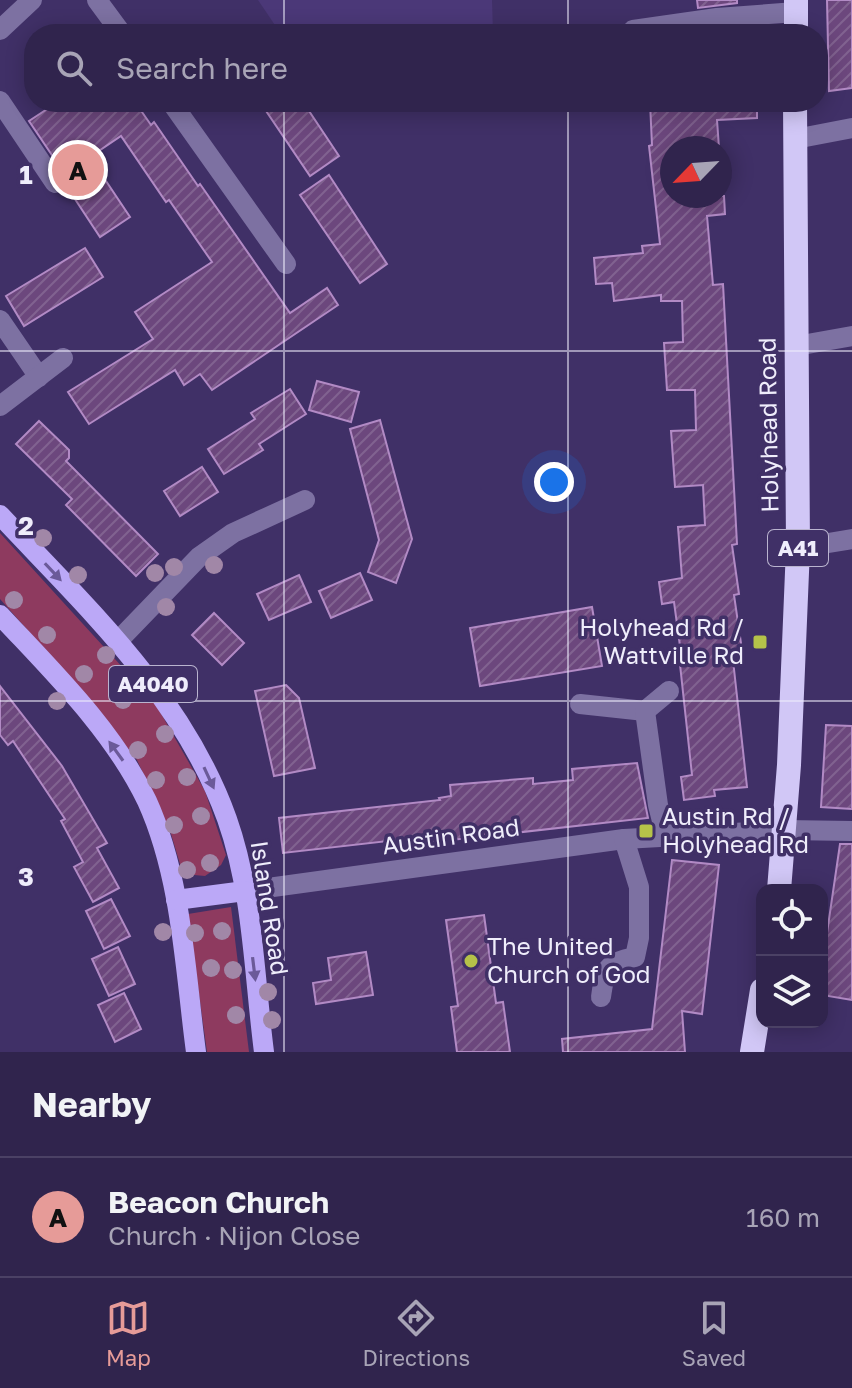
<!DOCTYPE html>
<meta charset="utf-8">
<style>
body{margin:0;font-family:"Golos Text",sans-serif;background:#3c3057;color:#f1f3f6}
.controls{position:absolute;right:24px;bottom:24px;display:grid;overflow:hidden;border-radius:16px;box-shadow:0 4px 20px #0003}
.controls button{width:72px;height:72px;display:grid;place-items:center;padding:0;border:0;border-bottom:2px solid #4b4165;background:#30244d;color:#f1f3f6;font:40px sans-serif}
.compass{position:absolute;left:660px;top:136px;width:72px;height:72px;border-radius:50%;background:#30244d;box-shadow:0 4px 20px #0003;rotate:245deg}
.you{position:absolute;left:554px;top:482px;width:28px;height:28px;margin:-20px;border:6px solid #fff;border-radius:50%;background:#1a73e8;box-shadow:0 0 0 12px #1a73e833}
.badge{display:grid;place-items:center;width:52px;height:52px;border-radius:50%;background:#e69b98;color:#111;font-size:26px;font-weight:700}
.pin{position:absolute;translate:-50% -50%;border:4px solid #fff;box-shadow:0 2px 8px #0006}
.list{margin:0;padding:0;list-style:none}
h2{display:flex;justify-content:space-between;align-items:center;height:104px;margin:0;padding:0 32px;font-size:34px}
h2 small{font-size:26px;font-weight:400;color:#a8a4b6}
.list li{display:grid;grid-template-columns:52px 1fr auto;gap:24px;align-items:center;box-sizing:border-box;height:120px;padding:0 32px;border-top:2px solid #4b4165}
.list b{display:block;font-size:30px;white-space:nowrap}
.list p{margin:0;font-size:26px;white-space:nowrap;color:#a8a4b6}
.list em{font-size:26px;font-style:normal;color:#a8a4b6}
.icon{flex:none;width:44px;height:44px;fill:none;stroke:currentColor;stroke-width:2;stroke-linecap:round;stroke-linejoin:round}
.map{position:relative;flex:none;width:852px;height:1052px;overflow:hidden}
.search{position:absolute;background:#30244d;box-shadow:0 4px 20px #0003;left:24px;right:24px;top:24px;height:88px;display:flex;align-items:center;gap:20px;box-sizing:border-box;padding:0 28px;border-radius:32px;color:#a8a4b6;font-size:30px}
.sheet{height:224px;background:#30244d}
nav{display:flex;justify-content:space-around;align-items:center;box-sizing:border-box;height:112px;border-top:2px solid #4b4165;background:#30244d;font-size:22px;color:#a8a4b6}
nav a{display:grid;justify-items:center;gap:4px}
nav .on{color:#e69b98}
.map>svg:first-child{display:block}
.built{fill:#4b3878}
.green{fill:#8e3a5f}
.building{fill:url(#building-hatch);stroke:#b28ac5;stroke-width:2}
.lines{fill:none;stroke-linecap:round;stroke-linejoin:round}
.minor{stroke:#7d71a2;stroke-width:20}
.major{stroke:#bba8f7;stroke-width:20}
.highway{stroke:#d1c7f6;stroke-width:24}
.tree{fill:#a187a7}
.oneway{fill:#6b5a99}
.grid{fill:none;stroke:#efedfb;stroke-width:2;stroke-opacity:0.55}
.poi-dot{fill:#b5c249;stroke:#403067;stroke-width:3}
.labels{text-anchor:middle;stroke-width:7;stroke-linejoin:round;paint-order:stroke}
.shield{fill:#403067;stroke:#bab4cf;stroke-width:2}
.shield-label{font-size:22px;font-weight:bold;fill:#efedfb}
.street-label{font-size:24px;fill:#efedfb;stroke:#403067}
.poi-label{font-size:24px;fill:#efedfb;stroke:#403067;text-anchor:start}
.grid-label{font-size:26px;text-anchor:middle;font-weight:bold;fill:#efedfb;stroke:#403067;stroke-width:7;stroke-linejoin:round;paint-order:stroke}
</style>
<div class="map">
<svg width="852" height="1052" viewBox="0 0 852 1052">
<defs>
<pattern id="building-hatch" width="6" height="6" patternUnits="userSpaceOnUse" patternTransform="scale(2)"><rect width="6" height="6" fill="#6c477d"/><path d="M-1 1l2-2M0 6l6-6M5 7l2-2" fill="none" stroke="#816290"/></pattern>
</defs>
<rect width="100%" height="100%" fill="#403067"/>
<polygon class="built" points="258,0 492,0 493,34 281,34"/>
<g class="green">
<polygon points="0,533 155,703 205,791 226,855 221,865 205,876 183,874 171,834 137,760 78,687 0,599"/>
<polygon points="231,907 249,1052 207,1052 188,914"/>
</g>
<g class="building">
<polygon points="697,0 737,0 737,3 698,8"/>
<polygon points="827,0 852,0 852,88 829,91"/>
<polygon points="58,102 135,102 151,125 154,122 198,186 200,184 290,313 327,288 338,305 212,390 200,374 184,385 175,370 89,424 68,392 153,339 135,312 212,262 169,200 166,202 121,136 90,157 130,217 100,237 67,187 66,176 29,121"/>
<polygon points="260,102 303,102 339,156 310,176"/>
<polygon points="650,102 757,102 757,118 717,120 719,148 672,148 672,196 724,196 725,214 707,216 713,285 723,284 737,544 732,545 739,594 734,595 742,650 732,651 747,787 714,790 715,796 684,800 681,777 692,775 678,646 680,646 674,602 662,604 659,582 682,578 678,527 705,525 703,485 675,487 671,431 696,430 695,390 667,390 664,343 683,342 682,301 661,301 661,295 614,301 612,283 596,284 594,258 643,253 642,246 660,244 649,146 652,145"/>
<polygon points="329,175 387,264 360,283 300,195"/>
<polygon points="85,248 103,277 24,326 6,296"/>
<polygon points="317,381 359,392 351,422 309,410"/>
<polygon points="290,389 306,414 259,444 263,450 224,474 208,449 255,419 251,413"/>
<polygon points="380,420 412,539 396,583 368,572 379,540 350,429"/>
<polygon points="39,421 69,450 69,458 66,461 158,554 136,576 66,505 72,499 16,444"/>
<polygon points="202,467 218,492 180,516 164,491"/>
<polygon points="360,573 372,600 331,618 319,591"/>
<polygon points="299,575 311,602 269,620 257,594"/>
<polygon points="592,607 602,666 480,686 470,628"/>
<polygon points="214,613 244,643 222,665 192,635"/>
<polygon points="286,685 299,698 315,768 274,776 255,691"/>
<polygon points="0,686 62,766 107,843 97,848 119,888 93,902 74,867 83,862 61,821 65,819 13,741 8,745 0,735"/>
<polygon points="826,725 852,726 852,809 821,807"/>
<polygon points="637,763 648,818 415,844 414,838 283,853 279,818 440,800 439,798 451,796 450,785 533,778 533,784 573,780 572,769"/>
<polygon points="840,844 852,844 852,1000 822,995 822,967"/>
<polygon points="672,860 719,865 702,1014 682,1011 685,1052 563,1052 562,1039 652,1029"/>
<polygon points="111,899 130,936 104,949 86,911"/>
<polygon points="484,915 496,1003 503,1002 510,1052 457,1052 451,1007 458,1006 446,920"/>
<polygon points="118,947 135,984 109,996 92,959"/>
<polygon points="366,952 373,995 316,1004 313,983 331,980 328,958"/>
<polygon points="124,993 141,1029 115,1042 98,1005"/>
</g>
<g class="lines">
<g class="minor">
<polyline points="97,0 122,34"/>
<polyline points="0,30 32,0"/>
<polyline points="633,30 717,18 796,12"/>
<polyline points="0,101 55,183"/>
<polyline points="171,102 286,264"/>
<polyline points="795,139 852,128"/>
<polyline points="0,320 39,377"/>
<polyline points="796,346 852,336"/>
<polyline points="0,406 63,358"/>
<polyline points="798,548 852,539"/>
<polyline points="118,641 199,557 233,533 305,500"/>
<polyline points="580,704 645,711 669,691"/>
<polyline points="645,711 658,805 666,837"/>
<polyline points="245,891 624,839 785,830 852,831"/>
<path d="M 601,997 C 605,968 606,963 635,957 L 639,938 L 639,887 L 624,839"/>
</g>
<g class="major">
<path d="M 0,515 C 87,608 183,696 227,819 C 253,892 254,975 264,1052"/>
<path d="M 0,615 C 53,672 113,730 147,801 C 182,878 185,970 196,1052"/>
<polyline points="176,900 245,891"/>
</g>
<g class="highway">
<polyline points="796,34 796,0"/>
<polyline points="779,890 789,765 798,548 795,102"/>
<polyline points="752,1052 762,990"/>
</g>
</g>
<g class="tree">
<circle cx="43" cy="538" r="9"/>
<circle cx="214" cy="565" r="9"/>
<circle cx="174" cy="567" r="9"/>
<circle cx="155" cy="573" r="9"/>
<circle cx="78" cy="575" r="9"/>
<circle cx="14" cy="600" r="9"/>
<circle cx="166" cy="607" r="9"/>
<circle cx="47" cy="635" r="9"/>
<circle cx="106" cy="655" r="9"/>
<circle cx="84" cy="674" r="9"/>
<circle cx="123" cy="700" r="9"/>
<circle cx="57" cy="701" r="9"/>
<circle cx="165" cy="734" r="9"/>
<circle cx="138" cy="750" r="9"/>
<circle cx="187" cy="777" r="9"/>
<circle cx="156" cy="780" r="9"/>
<circle cx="201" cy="816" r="9"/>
<circle cx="174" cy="825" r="9"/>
<circle cx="210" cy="863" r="9"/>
<circle cx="187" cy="870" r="9"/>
<circle cx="222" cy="931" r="9"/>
<circle cx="163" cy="932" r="9"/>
<circle cx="195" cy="933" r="9"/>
<circle cx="211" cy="968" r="9"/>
<circle cx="233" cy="970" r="9"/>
<circle cx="268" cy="992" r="9"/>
<circle cx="236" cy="1015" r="9"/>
<circle cx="272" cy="1020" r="9"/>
</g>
<defs><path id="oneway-solid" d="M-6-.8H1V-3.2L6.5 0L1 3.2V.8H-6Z" transform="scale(2)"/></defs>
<g class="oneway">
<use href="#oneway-solid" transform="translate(53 572) rotate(47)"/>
<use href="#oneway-solid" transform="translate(116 751) rotate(-126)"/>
<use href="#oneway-solid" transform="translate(209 778) rotate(65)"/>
<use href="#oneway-solid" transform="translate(254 969) rotate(83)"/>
</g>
<path class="grid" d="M 284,0 L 284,34M 568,0 L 568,34M 284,102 L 284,1052M 568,102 L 568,1052M 0,351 L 852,351M 0,701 L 852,701"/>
<g class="poi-dot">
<rect x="752" y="634" width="16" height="16" rx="4"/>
<rect x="638" y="823" width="16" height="16" rx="4"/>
<circle cx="471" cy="961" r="8"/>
</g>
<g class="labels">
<g class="shield">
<rect x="768" y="530" width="60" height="36" rx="6"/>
<rect x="109" y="666" width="88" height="36" rx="6"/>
</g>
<g class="shield-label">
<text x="798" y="556">A41</text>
<text x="153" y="692">A4040</text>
</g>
<g class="street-label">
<text transform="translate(769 425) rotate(-91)" y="8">Holyhead Road</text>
<text transform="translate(451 837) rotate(-8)" y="8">Austin Road</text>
<text transform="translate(269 908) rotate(81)" y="8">Island Road</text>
</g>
<g class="poi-label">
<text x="744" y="636" text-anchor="end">Holyhead Rd /<tspan x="744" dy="28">Wattville Rd</tspan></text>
<text x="662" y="825">Austin Rd /<tspan x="662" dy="28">Holyhead Rd</tspan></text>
<text x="487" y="955">The United<tspan x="487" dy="28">Church of God</tspan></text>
</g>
</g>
<g class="grid-label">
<text x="26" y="184">1</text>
<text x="26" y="535">2</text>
<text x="26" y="886">3</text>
</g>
</svg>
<div class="controls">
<button><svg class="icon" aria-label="locate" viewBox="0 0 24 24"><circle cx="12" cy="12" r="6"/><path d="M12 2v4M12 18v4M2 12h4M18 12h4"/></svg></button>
<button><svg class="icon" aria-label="layers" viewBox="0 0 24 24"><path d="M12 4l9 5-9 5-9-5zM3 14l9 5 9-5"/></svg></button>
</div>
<svg class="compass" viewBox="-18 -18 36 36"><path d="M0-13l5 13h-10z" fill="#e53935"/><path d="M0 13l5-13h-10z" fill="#a8a4b6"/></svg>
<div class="you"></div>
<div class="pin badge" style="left:78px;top:170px">A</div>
<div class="search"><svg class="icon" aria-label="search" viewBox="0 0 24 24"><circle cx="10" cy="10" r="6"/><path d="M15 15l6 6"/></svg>Search here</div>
</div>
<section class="sheet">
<h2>Nearby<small></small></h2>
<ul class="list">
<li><span class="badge">A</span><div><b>Beacon Church</b><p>Church · Nijon Close</p></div><em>160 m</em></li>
</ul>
</section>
<nav>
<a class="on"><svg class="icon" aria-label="map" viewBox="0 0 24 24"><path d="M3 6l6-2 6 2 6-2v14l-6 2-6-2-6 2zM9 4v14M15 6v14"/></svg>Map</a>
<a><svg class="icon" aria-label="directions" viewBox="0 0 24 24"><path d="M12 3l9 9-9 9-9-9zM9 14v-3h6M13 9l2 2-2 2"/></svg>Directions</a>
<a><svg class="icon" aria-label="saved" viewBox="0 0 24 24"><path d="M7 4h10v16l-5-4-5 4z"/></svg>Saved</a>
</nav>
